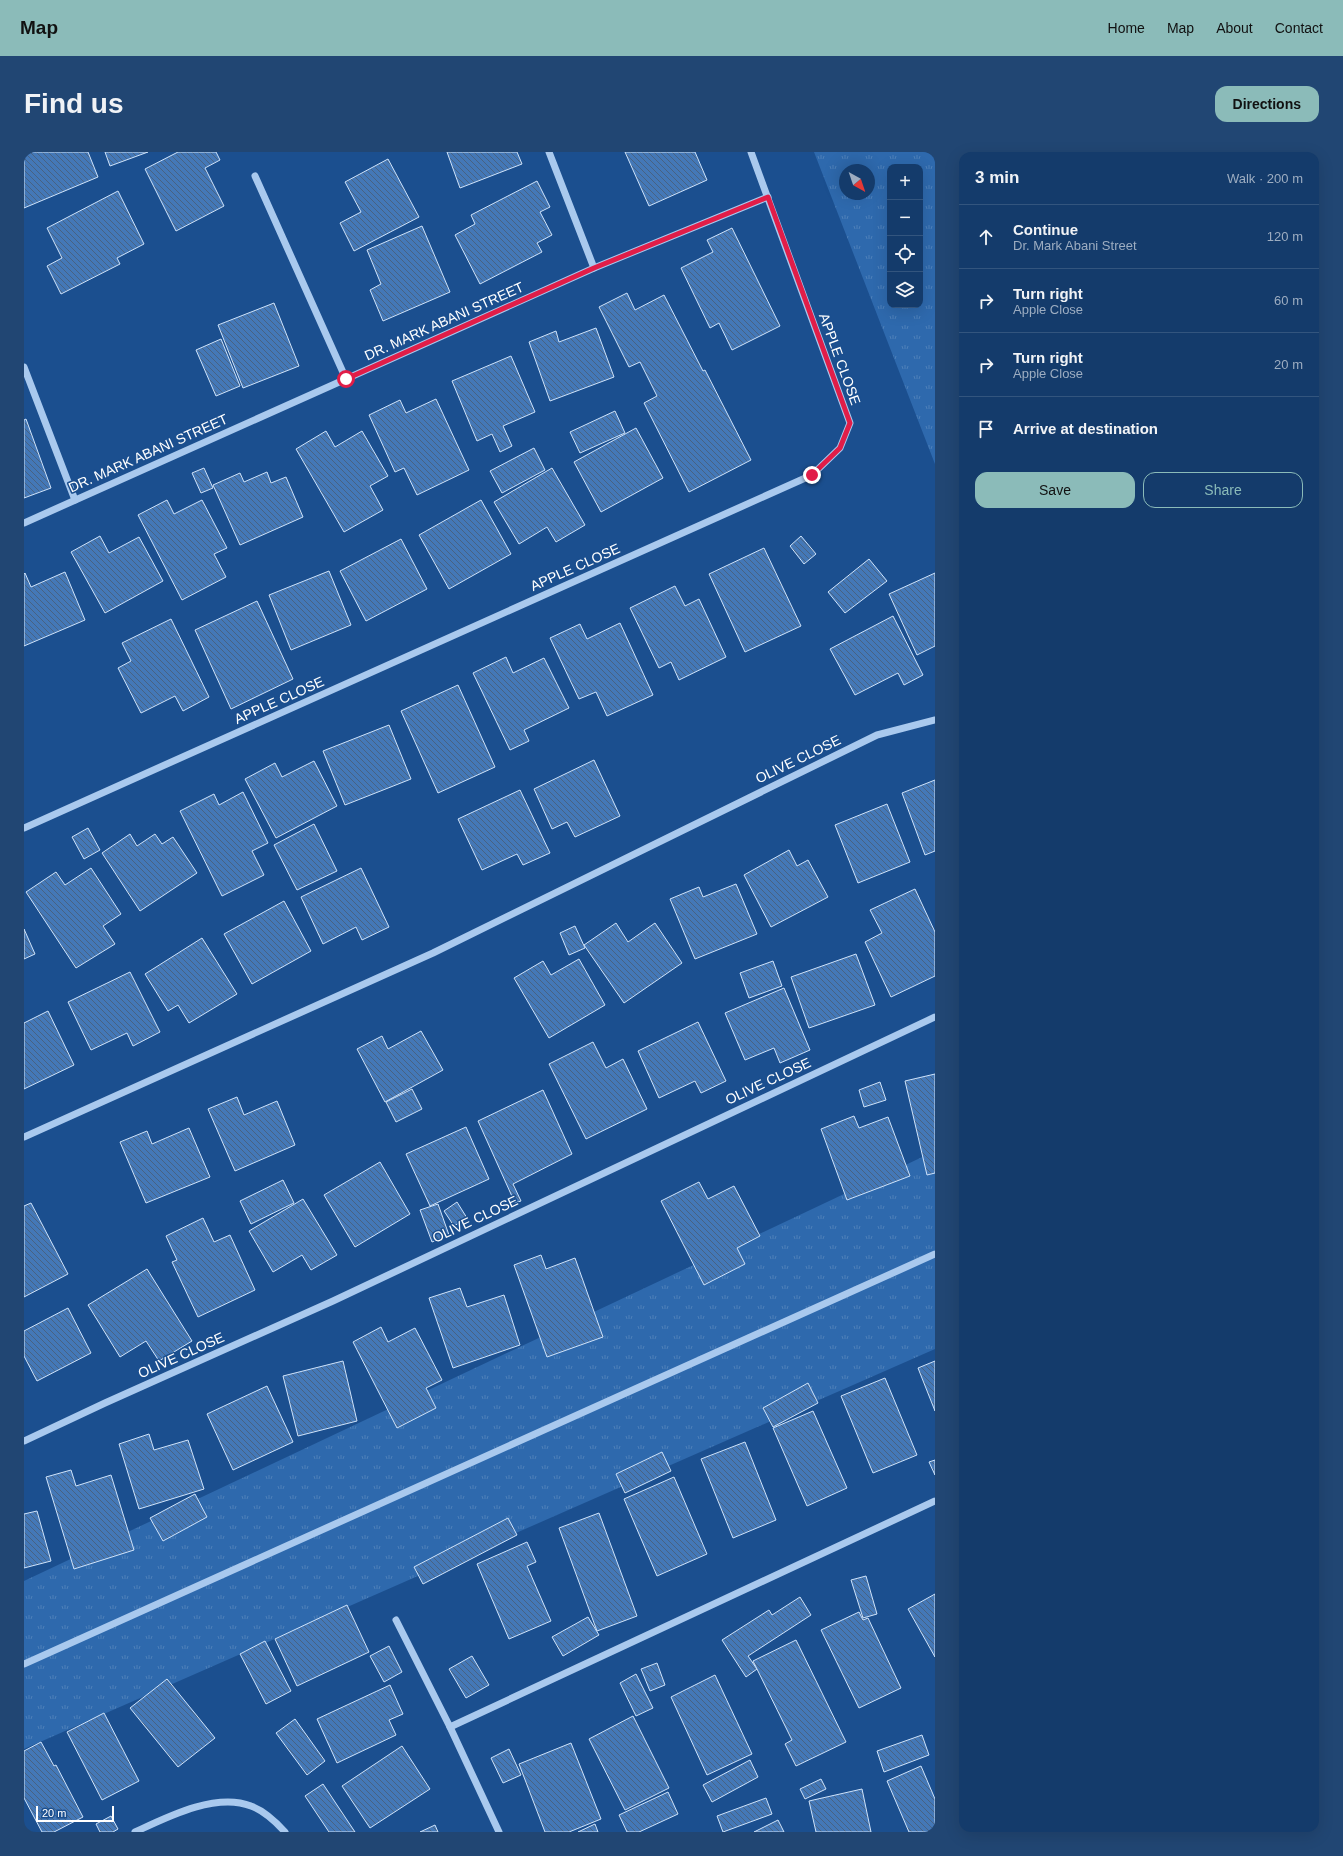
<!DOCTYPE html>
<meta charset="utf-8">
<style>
body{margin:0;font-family:Helvetica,sans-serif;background:#214673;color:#f1f3f6}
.controls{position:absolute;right:12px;top:12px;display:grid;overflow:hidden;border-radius:8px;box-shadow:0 4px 16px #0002}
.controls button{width:36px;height:36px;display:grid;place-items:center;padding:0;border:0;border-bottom:1px solid #33557e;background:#143b6b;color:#f1f3f6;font:20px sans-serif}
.compass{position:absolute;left:815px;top:12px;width:36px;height:36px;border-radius:50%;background:#143b6b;box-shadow:0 4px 16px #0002;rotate:140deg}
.scale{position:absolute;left:12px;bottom:10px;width:78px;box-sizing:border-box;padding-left:4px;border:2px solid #fff;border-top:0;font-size:11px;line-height:14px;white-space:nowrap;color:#fff;-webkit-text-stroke:3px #1b4f8f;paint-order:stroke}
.stop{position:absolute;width:12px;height:12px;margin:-9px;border:3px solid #e11d48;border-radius:50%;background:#fff}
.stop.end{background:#e11d48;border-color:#fff;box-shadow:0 1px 4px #0008}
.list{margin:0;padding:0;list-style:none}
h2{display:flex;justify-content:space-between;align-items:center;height:52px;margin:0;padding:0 16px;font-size:17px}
h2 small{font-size:13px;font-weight:400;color:#9dadc1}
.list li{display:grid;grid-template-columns:26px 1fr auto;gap:12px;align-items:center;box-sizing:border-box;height:64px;padding:0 16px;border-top:1px solid #33557e}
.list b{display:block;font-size:15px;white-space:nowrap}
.list p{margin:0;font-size:13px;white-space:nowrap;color:#9dadc1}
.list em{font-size:13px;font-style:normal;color:#9dadc1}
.actions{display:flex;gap:8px;padding:12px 16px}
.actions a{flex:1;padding:9px 0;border:1px solid #8bbbb9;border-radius:12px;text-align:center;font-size:14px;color:#8bbbb9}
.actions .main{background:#8bbbb9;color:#111}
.icon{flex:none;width:22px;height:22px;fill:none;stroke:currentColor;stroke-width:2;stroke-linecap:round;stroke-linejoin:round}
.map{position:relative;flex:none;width:911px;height:1680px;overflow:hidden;border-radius:12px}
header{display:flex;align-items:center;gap:24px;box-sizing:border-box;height:56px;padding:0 20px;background:#8bbbb9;color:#111}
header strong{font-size:19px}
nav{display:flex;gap:22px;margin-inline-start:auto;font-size:14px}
.intro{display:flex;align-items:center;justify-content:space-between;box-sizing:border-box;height:96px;padding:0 24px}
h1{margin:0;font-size:28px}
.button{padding:10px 18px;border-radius:12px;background:#8bbbb9;color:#111;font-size:14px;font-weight:700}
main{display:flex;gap:24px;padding:0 24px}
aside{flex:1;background:#143b6b;border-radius:12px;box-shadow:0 4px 16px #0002}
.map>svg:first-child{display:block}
.grass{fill:url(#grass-tufts);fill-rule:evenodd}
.building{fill:url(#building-back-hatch);stroke:#cfe3fa}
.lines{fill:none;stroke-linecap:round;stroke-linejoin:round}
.minor{stroke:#a9c9ee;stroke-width:7}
.route{stroke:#e11d48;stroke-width:5}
.labels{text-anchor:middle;stroke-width:3;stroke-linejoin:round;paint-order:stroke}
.street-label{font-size:14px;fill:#fff;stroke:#1b4f8f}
</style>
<header>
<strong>Map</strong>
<nav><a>Home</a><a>Map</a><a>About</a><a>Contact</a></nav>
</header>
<div class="intro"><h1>Find us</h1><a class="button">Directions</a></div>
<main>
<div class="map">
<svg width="911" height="1680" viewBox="0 0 911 1680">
<defs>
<pattern id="grass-tufts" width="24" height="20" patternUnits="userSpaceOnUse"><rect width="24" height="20" fill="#2e69ad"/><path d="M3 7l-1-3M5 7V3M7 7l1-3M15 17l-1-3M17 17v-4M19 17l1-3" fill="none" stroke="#4d80b9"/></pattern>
<pattern id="building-back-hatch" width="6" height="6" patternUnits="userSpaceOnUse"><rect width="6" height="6" fill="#4478b7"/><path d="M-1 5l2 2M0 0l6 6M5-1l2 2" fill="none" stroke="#486282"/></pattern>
</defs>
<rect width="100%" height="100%" fill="#1b4f8f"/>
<g class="grass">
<path d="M 790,0 L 911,0 L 911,312 ZM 866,15 L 896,15 L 896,153 L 866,153 ZM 821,18 L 845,18 L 845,42 L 821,42 Z"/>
<polygon points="911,999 911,1197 0,1597 0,1429"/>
</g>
<g class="building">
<polygon points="6,0 64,0 74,25 0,56 0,3"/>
<polygon points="81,0 124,0 86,14"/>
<polygon points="154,0 192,0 196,8 181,16 200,54 152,79 121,17"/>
<polygon points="423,0 493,0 498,12 436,36"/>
<polygon points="601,0 671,0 683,28 625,54"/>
<polygon points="364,7 395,65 330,99 316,71 337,60 321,30"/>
<polygon points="513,29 526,55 516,60 528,83 513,91 518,100 456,132 431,83 451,72 447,63"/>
<polygon points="94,39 120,92 93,106 96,112 37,142 23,114 38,106 23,76"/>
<polygon points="398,74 426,140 359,169 346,138 357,132 343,98"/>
<polygon points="708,76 756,174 708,198 695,171 686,176 657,116 689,100 683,88"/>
<polygon points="603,141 611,158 640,143 679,219 681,218 727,308 665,340 620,251 633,244 616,210 605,215 575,155"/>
<polygon points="250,151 275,214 219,236 194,173"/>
<polygon points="572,176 590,225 526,249 505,190 532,179 535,190"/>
<polygon points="197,187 216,234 192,244 172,198"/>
<polygon points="487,204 511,260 479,274 488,294 476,300 468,282 453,289 428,229"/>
<polygon points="412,247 445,318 393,343 380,316 371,320 345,263 376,248 382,261"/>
<polygon points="591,259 601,281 556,301 546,280"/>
<polygon points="2,267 27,336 0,346 0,268"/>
<polygon points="612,276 639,326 577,360 550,310"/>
<polygon points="302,279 311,295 338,279 364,324 346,334 359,358 320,380 272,297"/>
<polygon points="510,296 521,318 478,341 466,319"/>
<polygon points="180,316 189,336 177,341 168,321"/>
<polygon points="528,316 561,373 532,390 523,375 495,392 470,350"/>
<polygon points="243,320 247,331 262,325 279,365 216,393 189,333 216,321 220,330"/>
<polygon points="143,348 150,362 178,348 203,396 190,402 202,425 158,448 114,363"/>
<polygon points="457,348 487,402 425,437 395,383"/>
<polygon points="76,384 85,401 115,385 139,429 81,461 47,400"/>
<polygon points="777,384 792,402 780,412 766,394"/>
<polygon points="377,387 403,437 342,469 316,419"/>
<polygon points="740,396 777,474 721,500 685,422"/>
<polygon points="845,407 863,429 821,461 804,440"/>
<polygon points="305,419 327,473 267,498 245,443"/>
<polygon points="41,420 61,468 0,494 0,422 1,421 7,435"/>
<polygon points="911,421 911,494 893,503 865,442"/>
<polygon points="651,434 661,454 675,447 702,505 655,528 647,510 635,516 606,456"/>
<polygon points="233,449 269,527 207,557 171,478"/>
<polygon points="869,464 899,523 880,533 874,521 831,543 806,497"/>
<polygon points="147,467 185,545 159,559 151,544 117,561 94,516 107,509 98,491"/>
<polygon points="596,471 629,543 583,564 572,540 555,547 526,486 556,472 563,487"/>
<polygon points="482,505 489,521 520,506 545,556 500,578 505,589 486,598 449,521"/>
<polygon points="434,533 471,615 414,641 377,559"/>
<polygon points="365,573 387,627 321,653 299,599"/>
<polygon points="570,608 596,664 551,685 543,670 528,677 510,637"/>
<polygon points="290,609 313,654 252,686 221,627 251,611 258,625"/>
<polygon points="911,628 911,699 901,703 878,641"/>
<polygon points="496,638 526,701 499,713 493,702 458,718 434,667"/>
<polygon points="219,640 244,691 228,699 240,723 198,744 156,659 190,642 195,653"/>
<polygon points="863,652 886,710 834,731 811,673"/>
<polygon points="290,672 313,719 273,738 250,693"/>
<polygon points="64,676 76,698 60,707 48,685"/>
<polygon points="106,682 113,694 131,682 138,692 149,685 173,721 116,759 78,701"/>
<polygon points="765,698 773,714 784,708 804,745 747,775 720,723"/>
<polygon points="67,716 97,762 79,774 91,792 52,816 2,740 32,720 41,733"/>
<polygon points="337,716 365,775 338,788 332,775 299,792 277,745"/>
<polygon points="712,732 733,782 671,807 646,747 675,735 679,745"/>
<polygon points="891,737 911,780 911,824 867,845 841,790 858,781 846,758"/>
<polygon points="260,749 287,799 228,832 200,782"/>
<polygon points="592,771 604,790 631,771 658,811 600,851 560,793"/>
<polygon points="551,774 561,796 545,803 536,781"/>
<polygon points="0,777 11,802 0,807"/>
<polygon points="178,786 213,842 165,871 154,853 144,859 121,822"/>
<polygon points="832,802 851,853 785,876 767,825"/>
<polygon points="555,807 581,853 525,886 490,826 519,809 527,823"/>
<polygon points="749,809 758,834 725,846 716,821"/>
<polygon points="106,820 136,880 109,894 103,881 67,898 44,850"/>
<polygon points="760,836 786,898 756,911 750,896 721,908 701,861"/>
<polygon points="24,859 50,913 0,937 0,871"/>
<polygon points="674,870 702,929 677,941 671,929 635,946 614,899"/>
<polygon points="397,879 419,918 361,950 333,897 358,884 364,897"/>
<polygon points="569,890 582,916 599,907 623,957 562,987 525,912"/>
<polygon points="911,922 911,1021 903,1023 881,929"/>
<polygon points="856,930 862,948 840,955 835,938"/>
<polygon points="388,937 398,957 372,970 362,950"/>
<polygon points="519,938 548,1002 489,1032 497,1049 491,1051 454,969"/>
<polygon points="213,945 220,963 253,949 271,993 211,1019 184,957"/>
<polygon points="830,964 835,976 864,965 886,1024 823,1048 797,977"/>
<polygon points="442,975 465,1027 406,1054 382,1002"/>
<polygon points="165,976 186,1025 122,1051 96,990 123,979 128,992"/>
<polygon points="356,1010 386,1062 331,1095 300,1043"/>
<polygon points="259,1028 270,1051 227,1072 216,1049"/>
<polygon points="675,1030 684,1047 710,1034 736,1084 713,1096 721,1112 680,1133 637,1049"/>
<polygon points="279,1047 313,1103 287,1118 278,1103 249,1120 225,1079"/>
<polygon points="433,1050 443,1066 430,1074 420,1059"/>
<polygon points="7,1051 44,1122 0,1145 0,1054"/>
<polygon points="414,1052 425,1083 408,1090 396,1058"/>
<polygon points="179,1066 190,1090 206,1083 231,1138 174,1165 148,1110 153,1108 142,1084"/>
<polygon points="517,1103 522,1117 551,1106 579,1185 523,1205 490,1113"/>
<polygon points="123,1117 168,1189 135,1209 122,1189 96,1205 64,1153"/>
<polygon points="436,1136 443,1155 480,1143 496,1193 429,1216 405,1146"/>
<polygon points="44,1156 67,1201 13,1229 0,1204 0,1179"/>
<polygon points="357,1175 364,1190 391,1176 418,1228 402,1236 412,1256 373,1276 329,1190"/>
<polygon points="319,1209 333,1269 274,1284 259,1224"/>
<polygon points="911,1209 911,1259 894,1216"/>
<polygon points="861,1226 893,1303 849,1321 817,1244"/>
<polygon points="784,1231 794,1251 749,1275 739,1256"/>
<polygon points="243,1234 269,1290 209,1318 183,1262"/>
<polygon points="789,1259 823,1336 783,1354 749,1276"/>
<polygon points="125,1282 130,1298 164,1288 180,1337 115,1357 95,1292"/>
<polygon points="721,1290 752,1368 709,1386 677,1307"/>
<polygon points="638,1300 647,1319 601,1341 592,1322"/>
<polygon points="911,1308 911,1323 905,1310"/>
<polygon points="47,1318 52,1334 87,1323 110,1398 50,1417 22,1325"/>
<polygon points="650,1325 683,1402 633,1424 600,1347"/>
<polygon points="171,1342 183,1365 139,1389 126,1366"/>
<polygon points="13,1359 27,1409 0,1416 0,1362"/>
<polygon points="575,1361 613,1464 573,1479 535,1376"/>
<polygon points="484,1366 493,1383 399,1432 390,1415"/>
<polygon points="503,1390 512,1410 503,1414 527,1469 485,1487 453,1412"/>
<polygon points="842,1424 853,1462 839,1466 827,1428"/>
<polygon points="911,1442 911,1505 884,1457"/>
<polygon points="776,1445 787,1463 724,1504 733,1517 722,1525 698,1488 745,1458 748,1463"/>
<polygon points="323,1453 345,1500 273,1534 251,1487"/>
<polygon points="835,1460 839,1468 844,1466 877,1536 835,1556 797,1478"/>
<polygon points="564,1465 575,1483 539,1504 528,1485"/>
<polygon points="772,1488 822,1590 772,1614 761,1592 768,1588 729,1509"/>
<polygon points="241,1489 267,1539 242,1552 216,1502"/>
<polygon points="365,1494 378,1520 360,1530 346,1504"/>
<polygon points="448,1504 465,1533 442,1546 425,1517"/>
<polygon points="633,1511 641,1533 626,1539 617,1517"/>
<polygon points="612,1522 629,1556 612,1564 596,1531"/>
<polygon points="691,1523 728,1602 683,1623 647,1545"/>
<polygon points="143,1527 191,1586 154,1615 106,1556"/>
<polygon points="366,1533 379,1562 365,1568 372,1583 313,1611 293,1567"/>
<polygon points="80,1561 115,1629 78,1648 43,1580"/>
<polygon points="609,1564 645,1636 601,1658 565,1587"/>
<polygon points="271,1567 301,1609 283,1623 252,1581"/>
<polygon points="898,1583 905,1603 860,1620 853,1599"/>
<polygon points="17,1590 30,1614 32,1613 59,1665 30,1680 18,1680 0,1646 0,1599"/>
<polygon points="547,1591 577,1667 545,1680 521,1680 495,1612"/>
<polygon points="378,1594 406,1637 346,1676 318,1634"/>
<polygon points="485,1597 497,1623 479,1631 467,1606"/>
<polygon points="726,1608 734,1625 688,1650 679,1633"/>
<polygon points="897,1614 911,1647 911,1680 885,1680 863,1629"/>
<polygon points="797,1627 802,1637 781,1647 776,1637"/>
<polygon points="299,1632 331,1680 305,1680 281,1644"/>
<polygon points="838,1637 847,1680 792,1680 785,1649"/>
<polygon points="644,1640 654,1662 615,1680 603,1680 595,1663"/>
<polygon points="742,1646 748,1662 699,1680 693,1664"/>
<polygon points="87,1664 94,1677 89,1680 76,1680 72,1672"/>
<polygon points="754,1668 760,1680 730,1680"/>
<polygon points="571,1672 574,1680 554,1680"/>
<polygon points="411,1673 414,1680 396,1680"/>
</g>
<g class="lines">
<g class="minor">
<polyline points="525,0 570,116"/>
<polyline points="231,24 322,227"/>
<polyline points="0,215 51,348"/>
<polyline points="0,371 570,116 744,45"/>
<polyline points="0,676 788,323 816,296 826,271 727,0"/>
<polyline points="0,985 409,801 853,583 911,568"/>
<polyline points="0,1289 81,1251 309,1149 911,865"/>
<polyline points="372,1468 426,1575 475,1680"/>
<polyline points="0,1512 911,1102"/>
<polyline points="426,1575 911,1349"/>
<path d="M 111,1680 C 143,1665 192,1640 227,1654 C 241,1659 252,1670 261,1680"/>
</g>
</g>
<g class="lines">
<polyline class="route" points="322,227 570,116 744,45 826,271 816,296 788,323"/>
</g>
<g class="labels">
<g class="street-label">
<text transform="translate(420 169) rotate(-24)" y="5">DR. MARK ABANI STREET</text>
<text transform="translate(816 207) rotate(70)" y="5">APPLE CLOSE</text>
<text transform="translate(124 301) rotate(-24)" y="5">DR. MARK ABANI STREET</text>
<text transform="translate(551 415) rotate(-24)" y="5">APPLE CLOSE</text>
<text transform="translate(255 548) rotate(-24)" y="5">APPLE CLOSE</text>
<text transform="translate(774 607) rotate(-26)" y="5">OLIVE CLOSE</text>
<text transform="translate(744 929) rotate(-25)" y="5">OLIVE CLOSE</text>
<text transform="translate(451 1067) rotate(-25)" y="5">OLIVE CLOSE</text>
<text transform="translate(157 1203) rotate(-24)" y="5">OLIVE CLOSE</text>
</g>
</g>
</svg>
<div class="controls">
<button>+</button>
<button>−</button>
<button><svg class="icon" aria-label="locate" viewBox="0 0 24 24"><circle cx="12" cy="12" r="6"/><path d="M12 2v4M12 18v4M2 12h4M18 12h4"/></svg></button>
<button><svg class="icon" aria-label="layers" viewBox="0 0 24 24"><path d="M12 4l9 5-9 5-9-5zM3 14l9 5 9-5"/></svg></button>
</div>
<svg class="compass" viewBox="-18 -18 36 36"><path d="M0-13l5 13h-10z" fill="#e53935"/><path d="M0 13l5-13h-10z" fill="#9dadc1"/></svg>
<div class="scale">20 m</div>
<div class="stop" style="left:322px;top:227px"></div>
<div class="stop end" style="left:788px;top:323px"></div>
</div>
<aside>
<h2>3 min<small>Walk · 200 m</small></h2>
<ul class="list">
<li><svg class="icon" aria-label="ahead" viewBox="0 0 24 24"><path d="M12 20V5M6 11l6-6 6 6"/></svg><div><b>Continue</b><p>Dr. Mark Abani Street</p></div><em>120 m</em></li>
<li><svg class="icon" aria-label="right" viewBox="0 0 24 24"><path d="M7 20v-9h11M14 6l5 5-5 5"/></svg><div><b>Turn right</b><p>Apple Close</p></div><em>60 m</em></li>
<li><svg class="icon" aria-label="right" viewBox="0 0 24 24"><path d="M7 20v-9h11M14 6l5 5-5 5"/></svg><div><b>Turn right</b><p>Apple Close</p></div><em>20 m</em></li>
<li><svg class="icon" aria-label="arrive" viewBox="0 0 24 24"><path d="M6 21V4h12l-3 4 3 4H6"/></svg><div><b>Arrive at destination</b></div></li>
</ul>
<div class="actions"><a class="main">Save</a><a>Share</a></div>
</aside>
</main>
